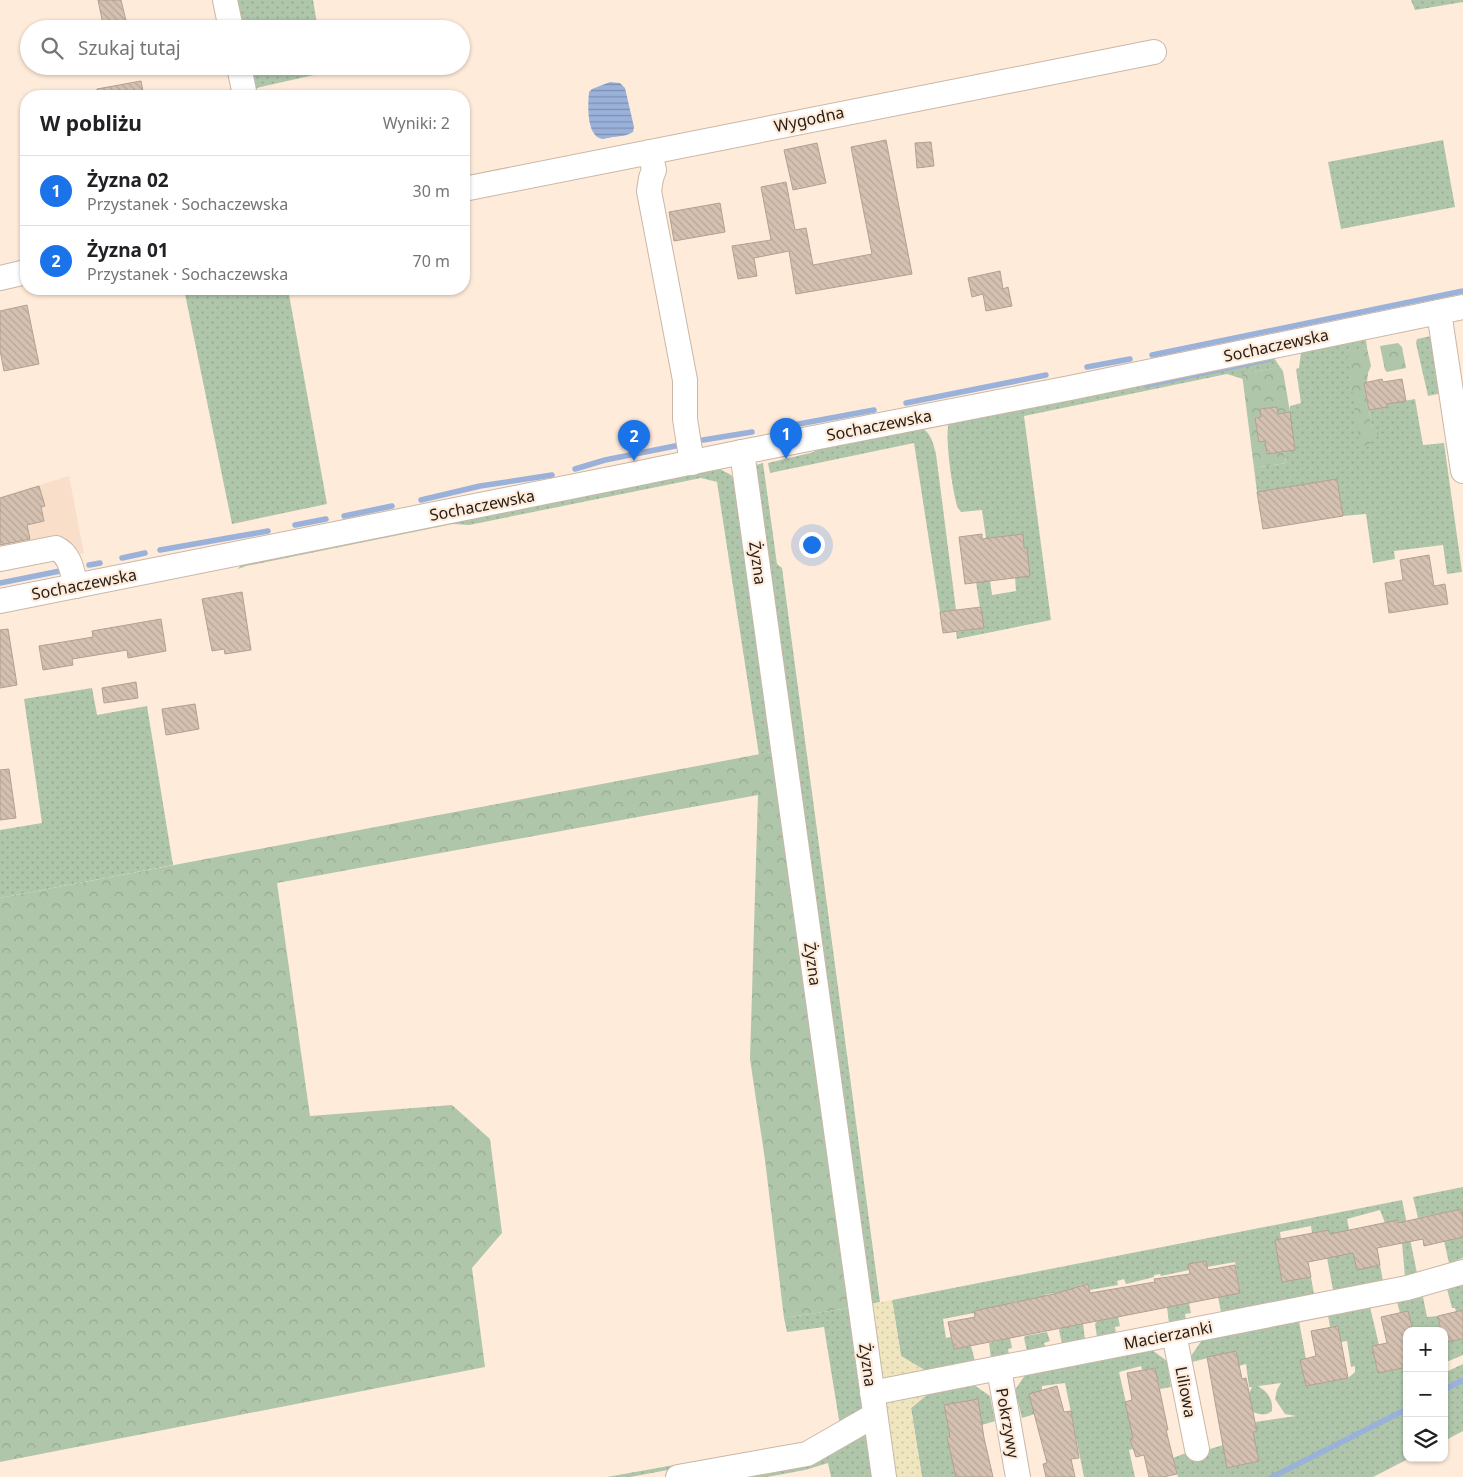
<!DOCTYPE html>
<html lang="pl">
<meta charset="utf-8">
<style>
body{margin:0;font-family:"Noto Sans",sans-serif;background:#f6f6f6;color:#202124}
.controls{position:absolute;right:15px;bottom:15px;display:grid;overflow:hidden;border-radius:10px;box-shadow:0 1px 4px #0004}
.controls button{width:45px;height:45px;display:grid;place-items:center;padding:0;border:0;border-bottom:1px solid #e0e0e0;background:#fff;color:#202124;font:25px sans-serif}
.you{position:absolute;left:811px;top:544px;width:18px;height:18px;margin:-12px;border:4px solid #fff;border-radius:50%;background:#1a73e8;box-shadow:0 0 0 8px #1a73e833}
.badge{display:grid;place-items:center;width:32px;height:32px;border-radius:50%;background:#1a73e8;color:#fff;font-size:16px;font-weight:700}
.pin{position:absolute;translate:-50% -41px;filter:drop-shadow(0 1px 2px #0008)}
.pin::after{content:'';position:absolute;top:26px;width:18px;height:15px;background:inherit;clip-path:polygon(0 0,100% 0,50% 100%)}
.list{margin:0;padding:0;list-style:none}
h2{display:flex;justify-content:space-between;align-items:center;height:65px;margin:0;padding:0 20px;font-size:21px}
h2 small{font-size:16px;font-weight:400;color:#757577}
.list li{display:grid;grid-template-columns:32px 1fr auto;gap:15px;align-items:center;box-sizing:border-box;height:70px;padding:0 20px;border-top:1px solid #e0e0e0}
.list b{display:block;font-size:19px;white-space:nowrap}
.list p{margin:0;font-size:16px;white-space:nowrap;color:#757577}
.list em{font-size:16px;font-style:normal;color:#757577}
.icon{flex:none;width:28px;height:28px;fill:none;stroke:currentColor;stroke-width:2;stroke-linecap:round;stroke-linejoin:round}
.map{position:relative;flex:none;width:1463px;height:1477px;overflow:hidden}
.search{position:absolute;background:#fff;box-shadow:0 1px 4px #0004;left:20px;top:20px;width:450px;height:55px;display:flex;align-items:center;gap:12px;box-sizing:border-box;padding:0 18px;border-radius:28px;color:#757577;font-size:19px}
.panel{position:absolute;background:#fff;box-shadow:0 1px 4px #0004;left:20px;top:90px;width:450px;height:205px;border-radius:20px}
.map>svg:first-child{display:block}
.built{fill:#f9dfc9}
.grass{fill:url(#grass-dots)}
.forest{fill:url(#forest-crowns)}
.sand{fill:url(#sand-dots)}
.water{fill:url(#water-rules)}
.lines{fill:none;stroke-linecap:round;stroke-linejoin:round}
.stream{stroke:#9ab1da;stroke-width:5.5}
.building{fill:url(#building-back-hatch);stroke:#b2a090}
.minor-casing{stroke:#cab7a7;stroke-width:26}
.minor{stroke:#fff;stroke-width:24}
.labels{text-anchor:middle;stroke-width:4.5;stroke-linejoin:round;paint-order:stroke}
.street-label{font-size:16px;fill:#27201a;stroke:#ffebda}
</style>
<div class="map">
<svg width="1463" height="1477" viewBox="0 0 1463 1477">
<defs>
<pattern id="grass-dots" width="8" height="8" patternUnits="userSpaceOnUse" patternTransform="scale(1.25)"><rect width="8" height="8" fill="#afc6ab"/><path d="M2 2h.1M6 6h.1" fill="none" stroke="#97aa93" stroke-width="1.8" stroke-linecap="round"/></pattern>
<pattern id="forest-crowns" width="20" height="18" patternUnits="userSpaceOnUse" patternTransform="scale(1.25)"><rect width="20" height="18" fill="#afc6ab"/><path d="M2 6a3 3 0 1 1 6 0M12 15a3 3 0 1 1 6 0" fill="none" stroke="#97aa93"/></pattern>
<pattern id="sand-dots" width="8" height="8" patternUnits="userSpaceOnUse" patternTransform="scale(1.25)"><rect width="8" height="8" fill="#efe6c0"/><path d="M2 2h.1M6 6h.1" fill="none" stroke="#cdc5a4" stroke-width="1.8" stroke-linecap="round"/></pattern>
<pattern id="water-rules" width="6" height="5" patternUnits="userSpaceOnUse" patternTransform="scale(1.25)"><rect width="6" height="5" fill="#9ab1da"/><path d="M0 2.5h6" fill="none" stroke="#7e90b0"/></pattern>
<pattern id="building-back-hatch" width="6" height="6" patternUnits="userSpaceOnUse" patternTransform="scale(1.25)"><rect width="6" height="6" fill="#d5c1b2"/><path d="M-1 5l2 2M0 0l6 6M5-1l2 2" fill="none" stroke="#b7a698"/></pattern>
</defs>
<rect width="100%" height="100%" fill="#ffebda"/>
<polygon class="built" points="69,476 84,553 0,569 0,497"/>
<g class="grass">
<polygon points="229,0 313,0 318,29 235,29"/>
<polygon points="1411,0 1463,0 1463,2 1415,10"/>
<polygon points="242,66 326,66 327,72 247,90"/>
<polygon points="1443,140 1455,207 1341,229 1328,162"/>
<polygon points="184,289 288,289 327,504 232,524"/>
<polygon points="1436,335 1442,393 1428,396 1416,343 1417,339"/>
<polygon points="1361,340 1366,340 1367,348 1347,353 1372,429 1369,410 1387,407 1387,404 1415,399 1423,445 1444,443 1462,572 1447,574 1443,545 1394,551 1395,559 1373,563 1366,514 1343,516 1337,479 1257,492 1254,468 1286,463 1284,451 1290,406 1301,403 1296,369 1299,368 1301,352"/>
<path d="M 1274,358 L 1280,367 L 1243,374 L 1243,379 L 1227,374 L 1024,416 L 1051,620 L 957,639 L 956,632 L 983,628 L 976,582 L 990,580 L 992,595 L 1016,591 L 1015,577 L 1024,548 L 1023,534 L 999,537 L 1001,551 L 988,552 L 982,510 L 961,512 L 958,508 C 953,496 944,434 949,423 Z"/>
<path d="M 920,427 C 931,432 933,443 936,454 L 956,610 L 940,612 L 914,443 L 770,473 L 768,463 L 814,452 L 816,448 Z"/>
<polygon points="763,463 777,564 782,568 880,1302 871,1304 752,475 756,465"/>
<polygon points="718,468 731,475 735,481 773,745 771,752 759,755 717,482 701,478 469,525 453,524 246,566 238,569 243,562"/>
<polygon points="92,688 97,715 147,706 173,865 0,898 0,830 42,823 24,699"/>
<polygon points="1463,1187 1463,1218 1461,1209 1418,1218 1413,1197"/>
<polygon points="1402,1200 1417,1273 1405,1277 1402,1243 1398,1221 1385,1223 1380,1210 1347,1219 1357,1269 1380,1265 1383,1281 1333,1290 1327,1258 1334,1257 1329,1230 1312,1233 1311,1226 1280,1232 1281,1239 1275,1240 1282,1282 1311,1277 1314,1294 1221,1312 1218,1297 1240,1292 1235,1262 1207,1267 1206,1261 1188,1264 1189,1270 1161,1276 1160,1274 1154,1275 1154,1277 1126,1284 1124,1279 1117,1281 1118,1285 1090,1290 1088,1284 1079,1286 1081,1291 1055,1296 1054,1293 1045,1295 1046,1297 1019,1304 1018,1301 1010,1303 1010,1306 974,1311 974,1313 943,1319 946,1338 951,1337 954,1349 971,1346 975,1361 926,1371 901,1356 892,1300"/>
<polygon points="1463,1237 1463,1258 1449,1263 1444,1241"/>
<polygon points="1463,1284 1463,1310 1456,1312 1455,1308 1452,1308 1447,1289"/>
<polygon points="1423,1297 1427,1317 1438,1316 1441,1331 1413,1331 1408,1312 1400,1313 1397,1302"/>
<polygon points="1189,1303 1191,1313 1185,1314 1186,1320 1169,1323 1167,1307"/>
<polygon points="856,1307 867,1394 865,1407 862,1416 842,1430 804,1445 630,1477 607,1477 804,1442 840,1426 824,1327 787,1332 784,1318"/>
<path d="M 1370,1307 L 1379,1345 L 1372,1347 L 1378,1373 L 1407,1367 L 1407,1458 L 1410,1458 L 1373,1477 L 1178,1477 L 1173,1458 L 1183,1454 L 1197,1451 L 1197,1449 L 1210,1449 L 1223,1445 L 1228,1468 L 1259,1461 L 1253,1432 L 1257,1431 L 1255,1422 L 1296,1416 L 1285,1414 L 1275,1399 L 1277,1390 L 1281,1383 L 1258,1386 C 1268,1392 1273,1399 1272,1411 C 1266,1416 1260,1415 1253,1412 L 1248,1395 L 1252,1387 L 1249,1387 L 1246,1364 L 1239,1366 L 1236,1351 L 1192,1362 L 1191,1356 L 1202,1340 L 1299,1321 L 1306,1359 L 1300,1360 L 1306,1386 L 1348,1378 L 1355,1372 L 1355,1366 L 1351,1367 L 1347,1341 L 1341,1342 L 1338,1326 L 1330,1327 L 1328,1315 Z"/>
<polygon points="1118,1317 1120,1326 1115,1327 1116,1333 1097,1337 1095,1324 1097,1321"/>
<polygon points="1083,1323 1085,1340 1062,1344 1059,1330 1062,1327"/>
<polygon points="1047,1332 1050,1341 1044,1343 1046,1348 1027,1351 1024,1338 1025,1336"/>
<polygon points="1010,1338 1012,1348 1008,1349 1009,1355 991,1358 989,1343"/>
<polygon points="1463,1339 1463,1355 1444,1363 1444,1342"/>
<polygon points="1152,1350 1167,1361 1171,1387 1160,1389 1155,1368 1142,1370 1141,1366 1119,1372 1134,1438 1130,1439 1133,1449 1129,1450 1135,1477 1084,1477 1065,1383 1042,1386 1042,1391 1030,1394 1035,1414 1022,1418 1015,1390 1025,1375"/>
<polygon points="1463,1364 1463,1431 1444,1441 1444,1373"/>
<polygon points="974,1385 990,1396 995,1421 982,1425 978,1399 944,1405 950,1436 947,1437 956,1477 922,1477 911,1408 929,1393"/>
<polygon points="867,1430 874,1477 831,1477 828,1463 805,1470 767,1477 695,1477"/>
</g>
<g class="forest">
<polygon points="1398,343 1402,347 1406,368 1387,372 1385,370 1380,346"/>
<polygon points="1367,348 1371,366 1368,373 1367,382 1364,383 1372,428 1379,433 1372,442 1360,449 1347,352"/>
<polygon points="1280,367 1283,371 1290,412 1278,414 1277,407 1260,409 1261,417 1255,418 1259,442 1265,441 1284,451 1286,463 1254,468 1242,374"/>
<polygon points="771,752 774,774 782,773 856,1307 784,1318 765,1160 750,1059 758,795 277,883 310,1116 452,1105 490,1139 502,1233 472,1268 485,1367 0,1462 0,898"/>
</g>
<g class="sand">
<polygon points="892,1300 901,1356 926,1371 881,1379 871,1304"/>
<polygon points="929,1393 911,1408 922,1477 893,1477 885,1403"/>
</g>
<path class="water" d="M 610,82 L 620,83 L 625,88 L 634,127 L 633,132 C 627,136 621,136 614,137 C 611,137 605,139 602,139 C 586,136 588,104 589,92 L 592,89 Z"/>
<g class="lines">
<g class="stream">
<polyline points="1152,355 1463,291"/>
<polyline points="1087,367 1130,359"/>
<polyline points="1146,385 1270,359"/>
<polyline points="906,403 1046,375"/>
<polyline points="777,428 874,410"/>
<polyline points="703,440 752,432"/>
<polyline points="575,469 605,460 680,445"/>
<polyline points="421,500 480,486 552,475"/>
<polyline points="344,516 392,506"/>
<polyline points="295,525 326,519"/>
<polyline points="160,550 268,531"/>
<polyline points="122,558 145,553"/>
<polyline points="89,565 100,563"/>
<polyline points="0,583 60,571"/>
<polyline points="1444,1390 1463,1380"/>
<polyline points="1272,1477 1407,1409"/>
</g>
</g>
<g class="building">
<polygon points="98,0 121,0 128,29 104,29"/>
<polygon points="141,81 144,96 97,96 97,89"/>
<polygon points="886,140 912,274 796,294 789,251 754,258 757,276 738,279 732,246 771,240 761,187 786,182 795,230 806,228 813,265 872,254 851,147"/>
<polygon points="931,142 934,166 917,168 915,143"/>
<polygon points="817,143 826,183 793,190 784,150"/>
<polygon points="720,203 725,232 674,241 669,212"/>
<polygon points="1000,271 1003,289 1008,287 1012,306 986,311 983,294 972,297 968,278"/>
<polygon points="27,305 39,364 4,371 0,350 0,311"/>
<polygon points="1382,379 1383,382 1402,379 1406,401 1387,404 1387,407 1369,410 1364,383"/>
<polygon points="1277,407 1278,414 1290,412 1295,450 1267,454 1265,441 1259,442 1255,418 1261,417 1260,409"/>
<polygon points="1337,479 1343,516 1263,529 1257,492"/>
<polygon points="39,486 45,506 41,507 44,521 27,525 30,539 0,545 0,498"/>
<polygon points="982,534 982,539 1023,534 1024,548 1027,548 1030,576 965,584 959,537"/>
<polygon points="1429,555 1434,586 1445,584 1448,604 1389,613 1385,583 1403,580 1400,560"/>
<polygon points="242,592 251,650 225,654 224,649 212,651 202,599"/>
<polygon points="981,607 984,628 943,633 940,612"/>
<polygon points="161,619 166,651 128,658 127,650 72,659 73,665 43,670 39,646 93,637 92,631"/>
<polygon points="8,629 17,685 0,688 0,630"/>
<polygon points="136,682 138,698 104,703 102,688"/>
<polygon points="195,704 199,729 166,735 162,709"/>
<polygon points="9,769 16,818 0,820 0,770"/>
<polygon points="1461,1209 1463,1218 1463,1237 1424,1246 1423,1239 1377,1248 1380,1265 1357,1270 1353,1253 1308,1262 1311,1277 1282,1282 1275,1240 1329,1230 1330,1234 1398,1220 1398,1223"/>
<polygon points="1206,1261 1208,1270 1235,1265 1240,1293 954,1349 948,1322 975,1317 974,1311 1054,1294 1088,1284 1090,1293 1155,1282 1154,1279 1190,1274 1188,1264"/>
<polygon points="1463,1310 1463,1339 1444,1342 1444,1331 1441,1331 1438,1316"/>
<polygon points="1408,1311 1413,1331 1407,1331 1407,1367 1378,1373 1372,1346 1387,1343 1381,1317"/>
<polygon points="1338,1326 1348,1378 1306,1386 1300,1360 1316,1356 1311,1331"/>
<polygon points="1236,1351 1242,1379 1246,1378 1255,1422 1257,1431 1253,1432 1259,1461 1227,1468 1207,1357"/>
<polygon points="1155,1368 1168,1430 1166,1430 1177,1474 1163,1477 1149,1477 1144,1455 1136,1457 1130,1439 1133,1438 1125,1402 1132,1400 1127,1373"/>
<polygon points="1057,1386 1064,1412 1071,1411 1079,1458 1071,1459 1075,1477 1046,1477 1043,1464 1047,1463 1029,1394"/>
<polygon points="978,1399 984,1438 993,1477 956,1477 947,1437 950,1436 944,1405"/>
</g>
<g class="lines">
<g class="minor-casing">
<g id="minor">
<polyline points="225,0 231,29"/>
<polyline points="239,66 245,96"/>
<polyline points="650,152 654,170 651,178 649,191 685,380 685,419 692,463"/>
<polyline points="464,189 1154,52"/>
<polyline points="0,278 26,272"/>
<polyline points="1439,312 1463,471"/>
<polyline points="742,452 884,1477"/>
<path d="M 0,559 L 56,548 C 71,555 72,572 76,586"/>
<polyline points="0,601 635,474 742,452 1070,388 1463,307"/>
<polyline points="1174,1334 1197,1449"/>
<polyline points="999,1369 1018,1477"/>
<polyline points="872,1393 1407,1288 1463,1272"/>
<polyline points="678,1477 807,1454 875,1415"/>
</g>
</g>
<use href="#minor" class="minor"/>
</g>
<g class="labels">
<g class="street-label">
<text transform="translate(809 119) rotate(-12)" y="6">Wygodna</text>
<text transform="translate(1276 345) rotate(-12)" y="6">Sochaczewska</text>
<text transform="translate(879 425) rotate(-11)" y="6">Sochaczewska</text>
<text transform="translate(482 505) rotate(-11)" y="6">Sochaczewska</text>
<text transform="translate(758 563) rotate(82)" y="6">Żyzna</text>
<text transform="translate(84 584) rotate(-11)" y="6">Sochaczewska</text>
<text transform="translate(813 964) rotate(82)" y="6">Żyzna</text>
<text transform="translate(1168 1335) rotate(-11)" y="6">Macierzanki</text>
<text transform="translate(868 1365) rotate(82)" y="6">Żyzna</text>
<text transform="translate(1186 1392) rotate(79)" y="6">Liliowa</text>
<text transform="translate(1008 1423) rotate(80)" y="6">Pokrzywy</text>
</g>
</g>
</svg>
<div class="controls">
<button>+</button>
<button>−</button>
<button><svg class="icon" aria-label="layers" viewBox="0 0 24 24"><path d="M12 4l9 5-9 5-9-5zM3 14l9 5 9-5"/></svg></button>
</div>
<div class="you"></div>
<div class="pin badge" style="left:786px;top:459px">1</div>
<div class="pin badge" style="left:634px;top:461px">2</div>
<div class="search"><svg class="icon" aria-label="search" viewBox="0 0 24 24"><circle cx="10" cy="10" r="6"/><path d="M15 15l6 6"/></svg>Szukaj tutaj</div>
<section class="panel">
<h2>W pobliżu<small>Wyniki: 2</small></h2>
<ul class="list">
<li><span class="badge">1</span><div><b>Żyzna 02</b><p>Przystanek · Sochaczewska</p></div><em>30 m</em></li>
<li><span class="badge">2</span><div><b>Żyzna 01</b><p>Przystanek · Sochaczewska</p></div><em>70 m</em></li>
</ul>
</section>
</div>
